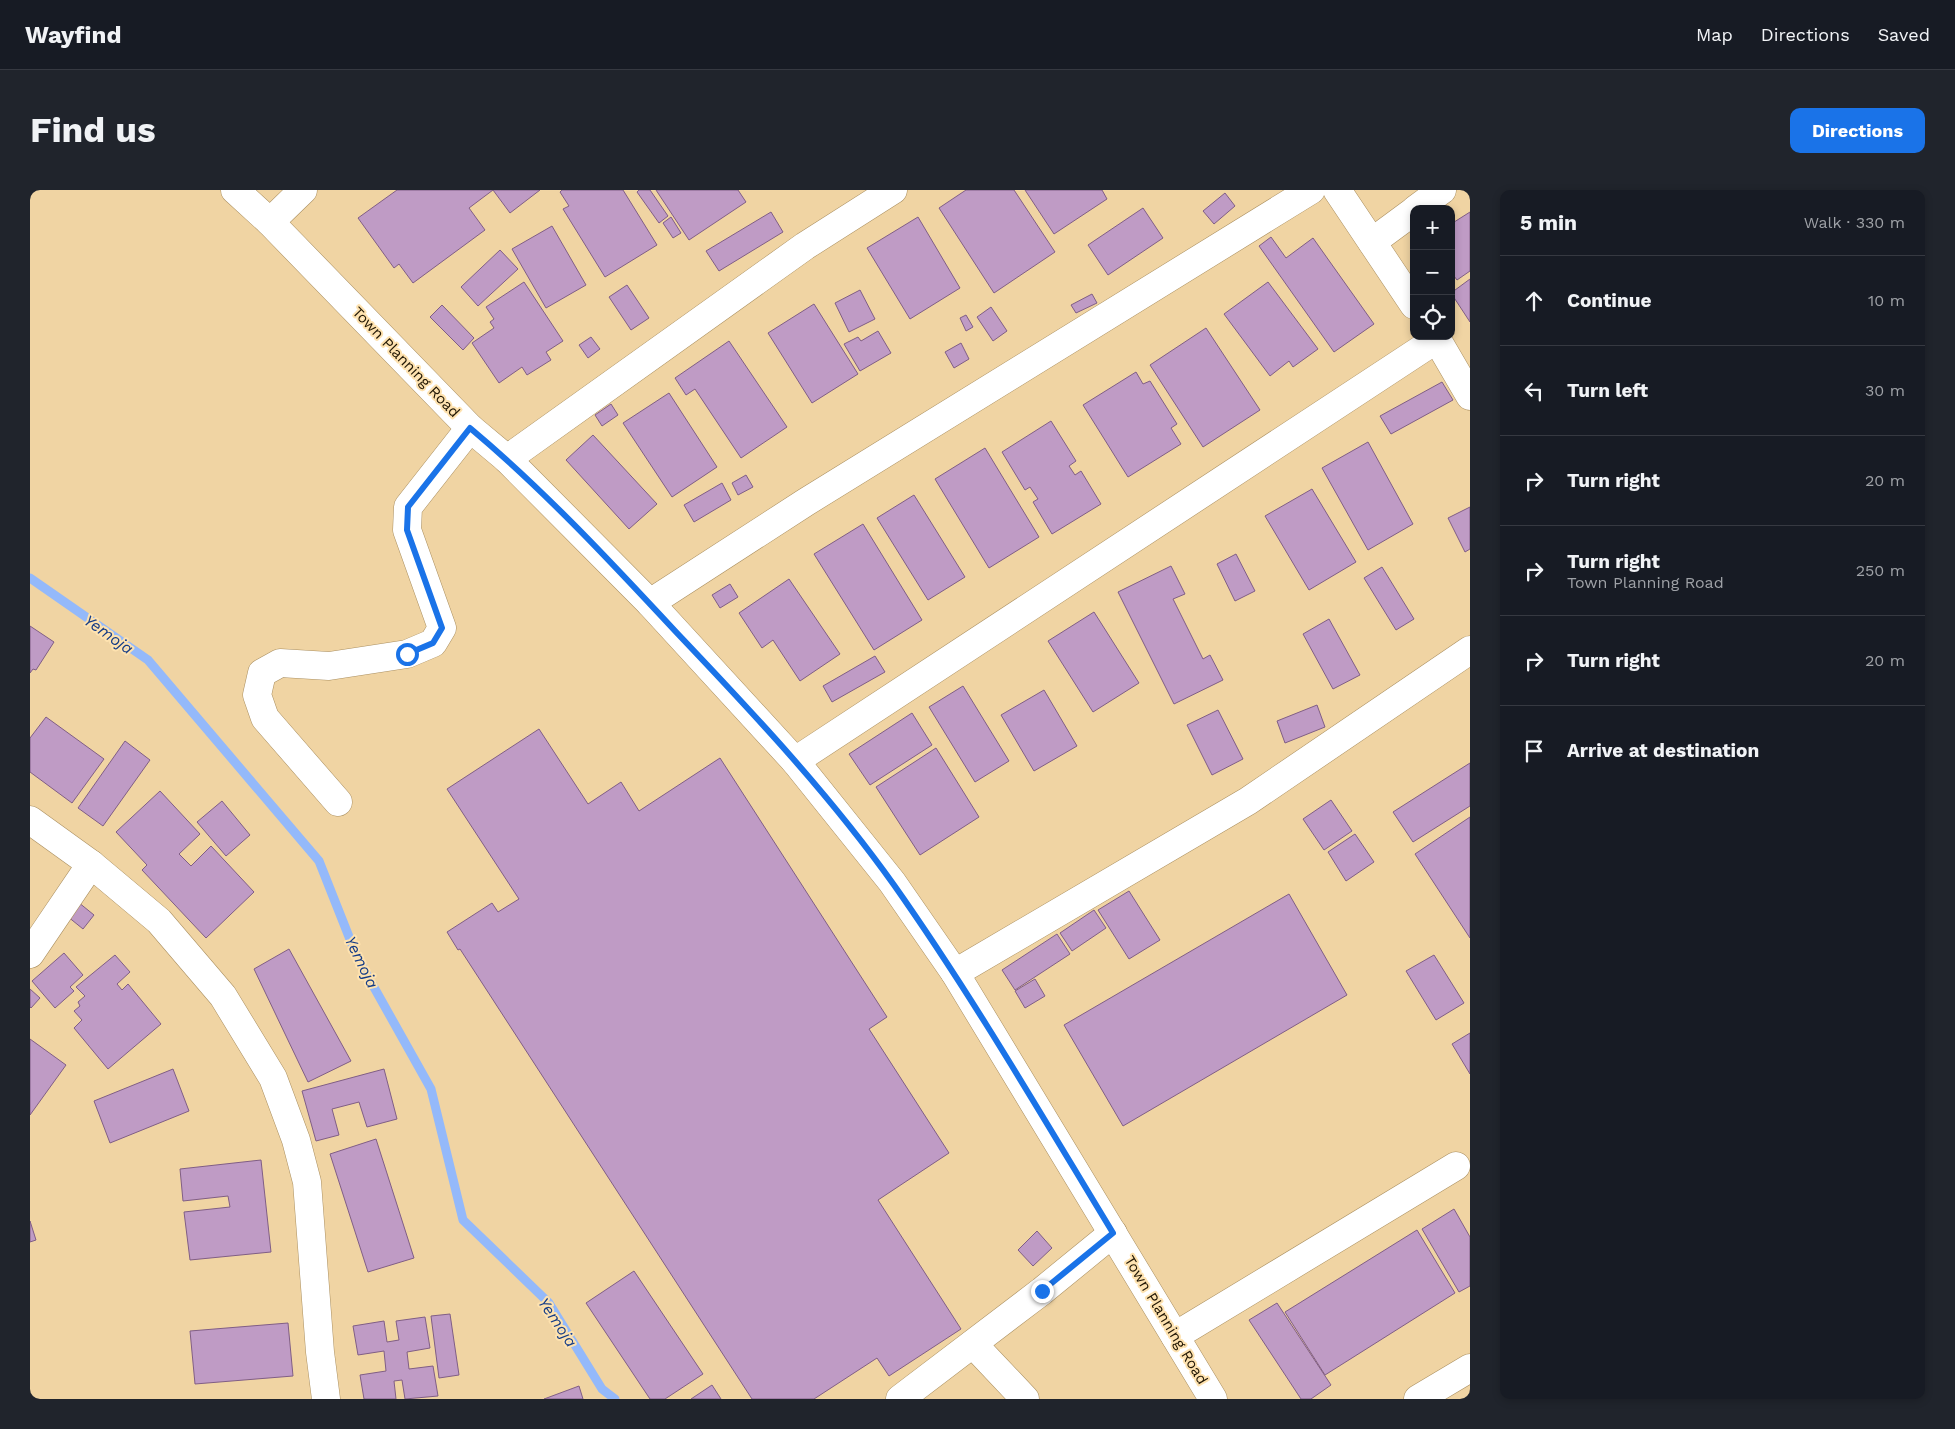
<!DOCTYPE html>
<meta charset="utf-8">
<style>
body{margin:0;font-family:"Work Sans",sans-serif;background:#20242c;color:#f1f3f6}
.controls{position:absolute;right:15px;top:15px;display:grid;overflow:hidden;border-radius:10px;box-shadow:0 2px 8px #0003}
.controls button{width:45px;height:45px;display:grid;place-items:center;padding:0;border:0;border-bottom:1px solid #363941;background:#171b24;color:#f1f3f6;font:25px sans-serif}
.stop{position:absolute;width:15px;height:15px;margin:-11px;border:4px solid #1a73e8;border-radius:50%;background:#fff}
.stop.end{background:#1a73e8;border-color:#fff;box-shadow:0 1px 5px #0008}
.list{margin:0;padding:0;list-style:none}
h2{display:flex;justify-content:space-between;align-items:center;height:65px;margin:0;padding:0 20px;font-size:21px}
h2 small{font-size:16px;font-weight:400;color:#9ea1a6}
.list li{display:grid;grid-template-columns:32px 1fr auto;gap:15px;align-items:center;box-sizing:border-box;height:90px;padding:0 20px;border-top:1px solid #363941}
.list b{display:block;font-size:19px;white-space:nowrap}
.list p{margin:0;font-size:16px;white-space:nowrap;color:#9ea1a6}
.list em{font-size:16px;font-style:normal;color:#9ea1a6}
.icon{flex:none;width:28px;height:28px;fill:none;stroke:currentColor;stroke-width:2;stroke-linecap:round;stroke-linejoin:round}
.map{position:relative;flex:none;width:1440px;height:1209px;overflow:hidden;border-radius:10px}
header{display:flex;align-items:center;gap:30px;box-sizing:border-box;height:70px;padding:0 25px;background:#171b24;border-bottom:1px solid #363941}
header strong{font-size:24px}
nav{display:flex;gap:28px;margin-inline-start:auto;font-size:18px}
.intro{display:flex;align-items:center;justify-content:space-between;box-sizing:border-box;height:120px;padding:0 30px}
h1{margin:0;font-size:35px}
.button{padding:12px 22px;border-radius:10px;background:#1a73e8;color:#fff;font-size:18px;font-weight:700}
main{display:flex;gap:30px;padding:0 30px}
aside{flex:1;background:#171b24;border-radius:10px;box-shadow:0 2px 8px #0003}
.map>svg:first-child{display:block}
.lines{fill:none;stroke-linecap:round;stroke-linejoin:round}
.stream{stroke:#94b9fa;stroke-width:9}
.building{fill:#bf9bc5;stroke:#805e85}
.minor-casing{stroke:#ab9061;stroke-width:29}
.minor{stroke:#fff;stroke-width:28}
.route{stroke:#1a73e8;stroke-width:6}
.labels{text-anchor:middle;stroke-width:4;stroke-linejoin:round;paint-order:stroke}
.street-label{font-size:15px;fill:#201604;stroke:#fee2af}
.water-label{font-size:16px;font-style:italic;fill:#153c86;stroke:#fee2af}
</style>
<header>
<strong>Wayfind</strong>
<nav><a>Map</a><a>Directions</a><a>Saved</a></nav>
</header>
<div class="intro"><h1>Find us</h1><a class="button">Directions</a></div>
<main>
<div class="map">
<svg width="1440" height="1209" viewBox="0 0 1440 1209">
<rect width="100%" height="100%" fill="#f0d4a3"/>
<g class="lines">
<polyline class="stream" points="0,388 118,470 289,671 327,767 401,899 433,1030 519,1113 572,1199 585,1209"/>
</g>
<g class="building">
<polygon points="367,0 510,0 480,23 463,0 439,18 455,40 383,93 369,74 364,78 328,28"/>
<polygon points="532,0 593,0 627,55 575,87 533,19 539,16 530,2"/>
<polygon points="609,0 620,0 638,26 629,33 607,2"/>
<polygon points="626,0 708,0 716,12 659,50"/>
<polygon points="936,0 984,0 1025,62 964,103 909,18"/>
<polygon points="995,0 1072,0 1077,9 1024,44"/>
<polygon points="1195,3 1205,16 1184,34 1173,21"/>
<polygon points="1113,18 1133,48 1078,85 1058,55"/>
<polygon points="741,22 753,42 689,81 676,61"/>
<polygon points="1440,22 1440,81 1427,90 1421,82 1421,34"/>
<polygon points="641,27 651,43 643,48 633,33"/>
<polygon points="888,27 930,98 880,129 837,58"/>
<polygon points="522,36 556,95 516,118 482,59"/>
<polygon points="1241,47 1256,68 1283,48 1344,134 1304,162 1229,56"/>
<polygon points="470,60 488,79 448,116 431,97"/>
<polygon points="1440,89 1440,132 1421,103"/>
<polygon points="494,92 533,151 516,162 521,170 497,185 492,177 469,193 442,153 464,138 460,132 464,129 456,117"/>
<polygon points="1238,92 1288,159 1263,177 1259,171 1240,186 1194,124"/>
<polygon points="597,95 619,128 601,140 579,107"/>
<polygon points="830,100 845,129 819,142 805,113"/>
<polygon points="1062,104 1067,113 1046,123 1041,115"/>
<polygon points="784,114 828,184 782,213 738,143"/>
<polygon points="412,115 444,148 433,160 400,127"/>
<polygon points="961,117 977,141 963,151 947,127"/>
<polygon points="936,125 943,137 936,141 930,128"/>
<polygon points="1176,138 1230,220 1173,257 1120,175"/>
<polygon points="848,141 861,163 830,181 814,154 828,147 831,151"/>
<polygon points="561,147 570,159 558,168 549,155"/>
<polygon points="699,151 757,237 711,268 665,199 656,205 645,188"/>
<polygon points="931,153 939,169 924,178 915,162"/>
<polygon points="1106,182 1113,194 1120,191 1147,234 1141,238 1151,254 1098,287 1053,215"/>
<polygon points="1412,192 1423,210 1361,244 1350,226"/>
<polygon points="639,203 687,277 642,307 593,233"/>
<polygon points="581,214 588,225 572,236 565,225"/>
<polygon points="1021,231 1046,271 1039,276 1045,285 1051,281 1071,314 1022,344 1003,312 1008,309 1000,297 995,300 972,262"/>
<polygon points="563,245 627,314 599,339 536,270"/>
<polygon points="1338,252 1383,334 1338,360 1292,278"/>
<polygon points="955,258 1009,347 959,378 905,289"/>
<polygon points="716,285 723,297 708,305 702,293"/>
<polygon points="692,293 701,310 664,332 654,315"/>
<polygon points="1282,299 1326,372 1279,400 1235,326"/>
<polygon points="884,305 935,387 898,410 847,328"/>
<polygon points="1440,317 1440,359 1435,362 1418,328"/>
<polygon points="833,334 892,430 844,460 784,364"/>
<polygon points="1206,364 1225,401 1205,411 1187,374"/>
<polygon points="1141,376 1155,404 1143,409 1173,469 1180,465 1193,490 1144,514 1088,402"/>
<polygon points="1352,377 1384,429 1366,440 1334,388"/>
<polygon points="759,389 810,464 770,491 743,450 732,458 709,423"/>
<polygon points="700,394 708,407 690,418 682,405"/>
<polygon points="1064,422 1109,493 1063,522 1018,451"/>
<polygon points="1299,429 1330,485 1303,499 1273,444"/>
<polygon points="0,436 24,452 6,480 3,479 0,483"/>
<polygon points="845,466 855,482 802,512 793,496"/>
<polygon points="933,496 979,571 945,592 899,517"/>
<polygon points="1014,500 1047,556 1004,581 971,525"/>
<polygon points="1287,515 1295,537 1255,553 1247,531"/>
<polygon points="1188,520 1213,569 1182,585 1157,535"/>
<polygon points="882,523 902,555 840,595 819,564"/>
<polygon points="16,527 74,569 42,613 0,582 0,548"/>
<polygon points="509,539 558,614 591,592 609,621 690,568 857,827 839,839 919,963 848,1010 931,1139 859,1186 847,1168 784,1209 722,1209 430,759 428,760 417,742 462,713 468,722 489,709 417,599"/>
<polygon points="95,551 120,570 73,636 48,618"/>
<polygon points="906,558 949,627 890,665 846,597"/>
<polygon points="1440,573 1440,616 1383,652 1363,622"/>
<polygon points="130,601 170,644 149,664 161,676 181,656 224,702 176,748 112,680 117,675 86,642"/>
<polygon points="1301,610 1322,641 1294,660 1273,629"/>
<polygon points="192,611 220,645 196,666 167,632"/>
<polygon points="1440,627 1440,748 1385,664"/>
<polygon points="1325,644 1344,672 1316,691 1298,662"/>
<polygon points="1099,701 1130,750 1099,769 1068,720"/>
<polygon points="1259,704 1317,805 1093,936 1034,835"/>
<polygon points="48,712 64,725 53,739 37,726"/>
<polygon points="1064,720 1076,738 1042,761 1030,743"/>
<polygon points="1027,744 1040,764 985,800 972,780"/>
<polygon points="259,759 321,871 278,892 224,779"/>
<polygon points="34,763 53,785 40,797 44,801 25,818 2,791"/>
<polygon points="85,765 100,782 87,794 92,800 98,794 131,834 78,879 44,838 52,830 44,821 50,816 48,812 55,806 46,797"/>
<polygon points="1404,765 1434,813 1406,830 1376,781"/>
<polygon points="1005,789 1015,806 995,818 985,801"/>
<polygon points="0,799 10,808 1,818 0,817"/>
<polygon points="1440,843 1440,884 1422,854"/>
<polygon points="0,849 36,875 0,925"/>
<polygon points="143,879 159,921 80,953 64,911"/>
<polygon points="354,879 367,929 337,937 329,912 302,919 309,945 286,951 272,901"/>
<polygon points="346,949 384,1068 338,1082 300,964"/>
<polygon points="231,970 241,1062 160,1070 154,1022 200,1017 198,1006 153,1011 150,979"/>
<polygon points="1424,1019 1440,1047 1440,1096 1429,1102 1392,1039"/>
<polygon points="0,1031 6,1050 0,1052"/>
<polygon points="1387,1040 1425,1103 1295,1185 1255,1122"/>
<polygon points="1007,1041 1022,1058 1003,1076 988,1060"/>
<polygon points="604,1081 673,1184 635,1209 620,1209 556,1113"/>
<polygon points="1247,1113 1301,1195 1281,1209 1271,1209 1219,1130"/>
<polygon points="420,1124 429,1185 409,1188 401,1126"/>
<polygon points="395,1127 400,1158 377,1162 379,1179 403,1176 408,1206 375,1209 372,1190 364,1191 366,1209 334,1209 330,1185 356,1181 354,1161 328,1165 323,1136 354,1131 357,1152 369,1150 366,1131"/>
<polygon points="258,1133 263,1186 165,1194 160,1141"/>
<polygon points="682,1195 691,1209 661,1209"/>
<polygon points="549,1196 553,1209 514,1209"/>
</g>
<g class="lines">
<g class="minor-casing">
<g id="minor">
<polyline points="205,0 240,32 440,238 477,269 620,413 765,571 862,692 925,783 1183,1209"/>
<polyline points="1307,0 1384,115"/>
<polyline points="1386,19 1412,0"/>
<polyline points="240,32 273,0"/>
<polyline points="1342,52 1384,21"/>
<polyline points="1405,146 1440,206"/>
<polyline points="477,269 775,56 863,0"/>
<polyline points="620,413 776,312 1281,0"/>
<polyline points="765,571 1407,149"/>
<polyline points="308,612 235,528 227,505 232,483 250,473 299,476 377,464 403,453 412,438 377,340 378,317 440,238"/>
<polyline points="0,630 61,674 129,731 193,806 243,888 266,950 277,992 290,1162 296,1209"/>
<polyline points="0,764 61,674"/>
<polyline points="925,783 1218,611 1440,460"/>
<polyline points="1145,1146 1426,976"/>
<polyline points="943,1154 995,1209"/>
<polyline points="870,1209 1012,1101 1083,1043"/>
<polyline points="1388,1209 1440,1178"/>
</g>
</g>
<use href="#minor" class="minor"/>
</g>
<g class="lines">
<path class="route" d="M 377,464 L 403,453 L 412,438 L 377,340 L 378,317 L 440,238 C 514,300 581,372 647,443 C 723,523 800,605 864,695 C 943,807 1012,926 1083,1043 L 1012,1101"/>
</g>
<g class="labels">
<g class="street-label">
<text transform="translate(376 172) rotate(46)" y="5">Town Planning Road</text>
<text transform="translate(1136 1130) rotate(59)" y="5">Town Planning Road</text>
</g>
<g class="water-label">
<text transform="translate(79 444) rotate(35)" y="6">Yemoja</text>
<text transform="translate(332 772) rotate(64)" y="6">Yemoja</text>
<text transform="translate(528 1132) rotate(56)" y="6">Yemoja</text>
</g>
</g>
</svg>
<div class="controls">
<button>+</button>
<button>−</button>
<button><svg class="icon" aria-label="locate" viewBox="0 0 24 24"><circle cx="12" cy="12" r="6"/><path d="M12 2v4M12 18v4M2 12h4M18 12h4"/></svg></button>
</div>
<div class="stop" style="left:377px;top:464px"></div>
<div class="stop end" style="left:1012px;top:1101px"></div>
</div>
<aside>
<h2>5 min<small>Walk · 330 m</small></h2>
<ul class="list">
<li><svg class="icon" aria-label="ahead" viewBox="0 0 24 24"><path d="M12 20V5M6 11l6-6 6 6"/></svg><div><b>Continue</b></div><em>10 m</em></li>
<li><svg class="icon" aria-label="left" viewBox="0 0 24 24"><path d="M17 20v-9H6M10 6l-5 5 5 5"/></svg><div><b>Turn left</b></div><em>30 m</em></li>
<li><svg class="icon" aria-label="right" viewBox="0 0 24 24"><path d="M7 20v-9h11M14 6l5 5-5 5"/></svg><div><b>Turn right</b></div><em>20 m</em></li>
<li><svg class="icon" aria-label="right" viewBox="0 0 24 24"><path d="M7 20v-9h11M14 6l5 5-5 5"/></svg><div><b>Turn right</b><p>Town Planning Road</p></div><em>250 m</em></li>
<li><svg class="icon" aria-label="right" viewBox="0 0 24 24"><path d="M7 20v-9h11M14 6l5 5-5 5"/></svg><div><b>Turn right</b></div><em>20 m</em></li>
<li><svg class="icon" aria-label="arrive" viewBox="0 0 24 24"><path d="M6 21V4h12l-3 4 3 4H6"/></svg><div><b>Arrive at destination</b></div></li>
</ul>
</aside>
</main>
